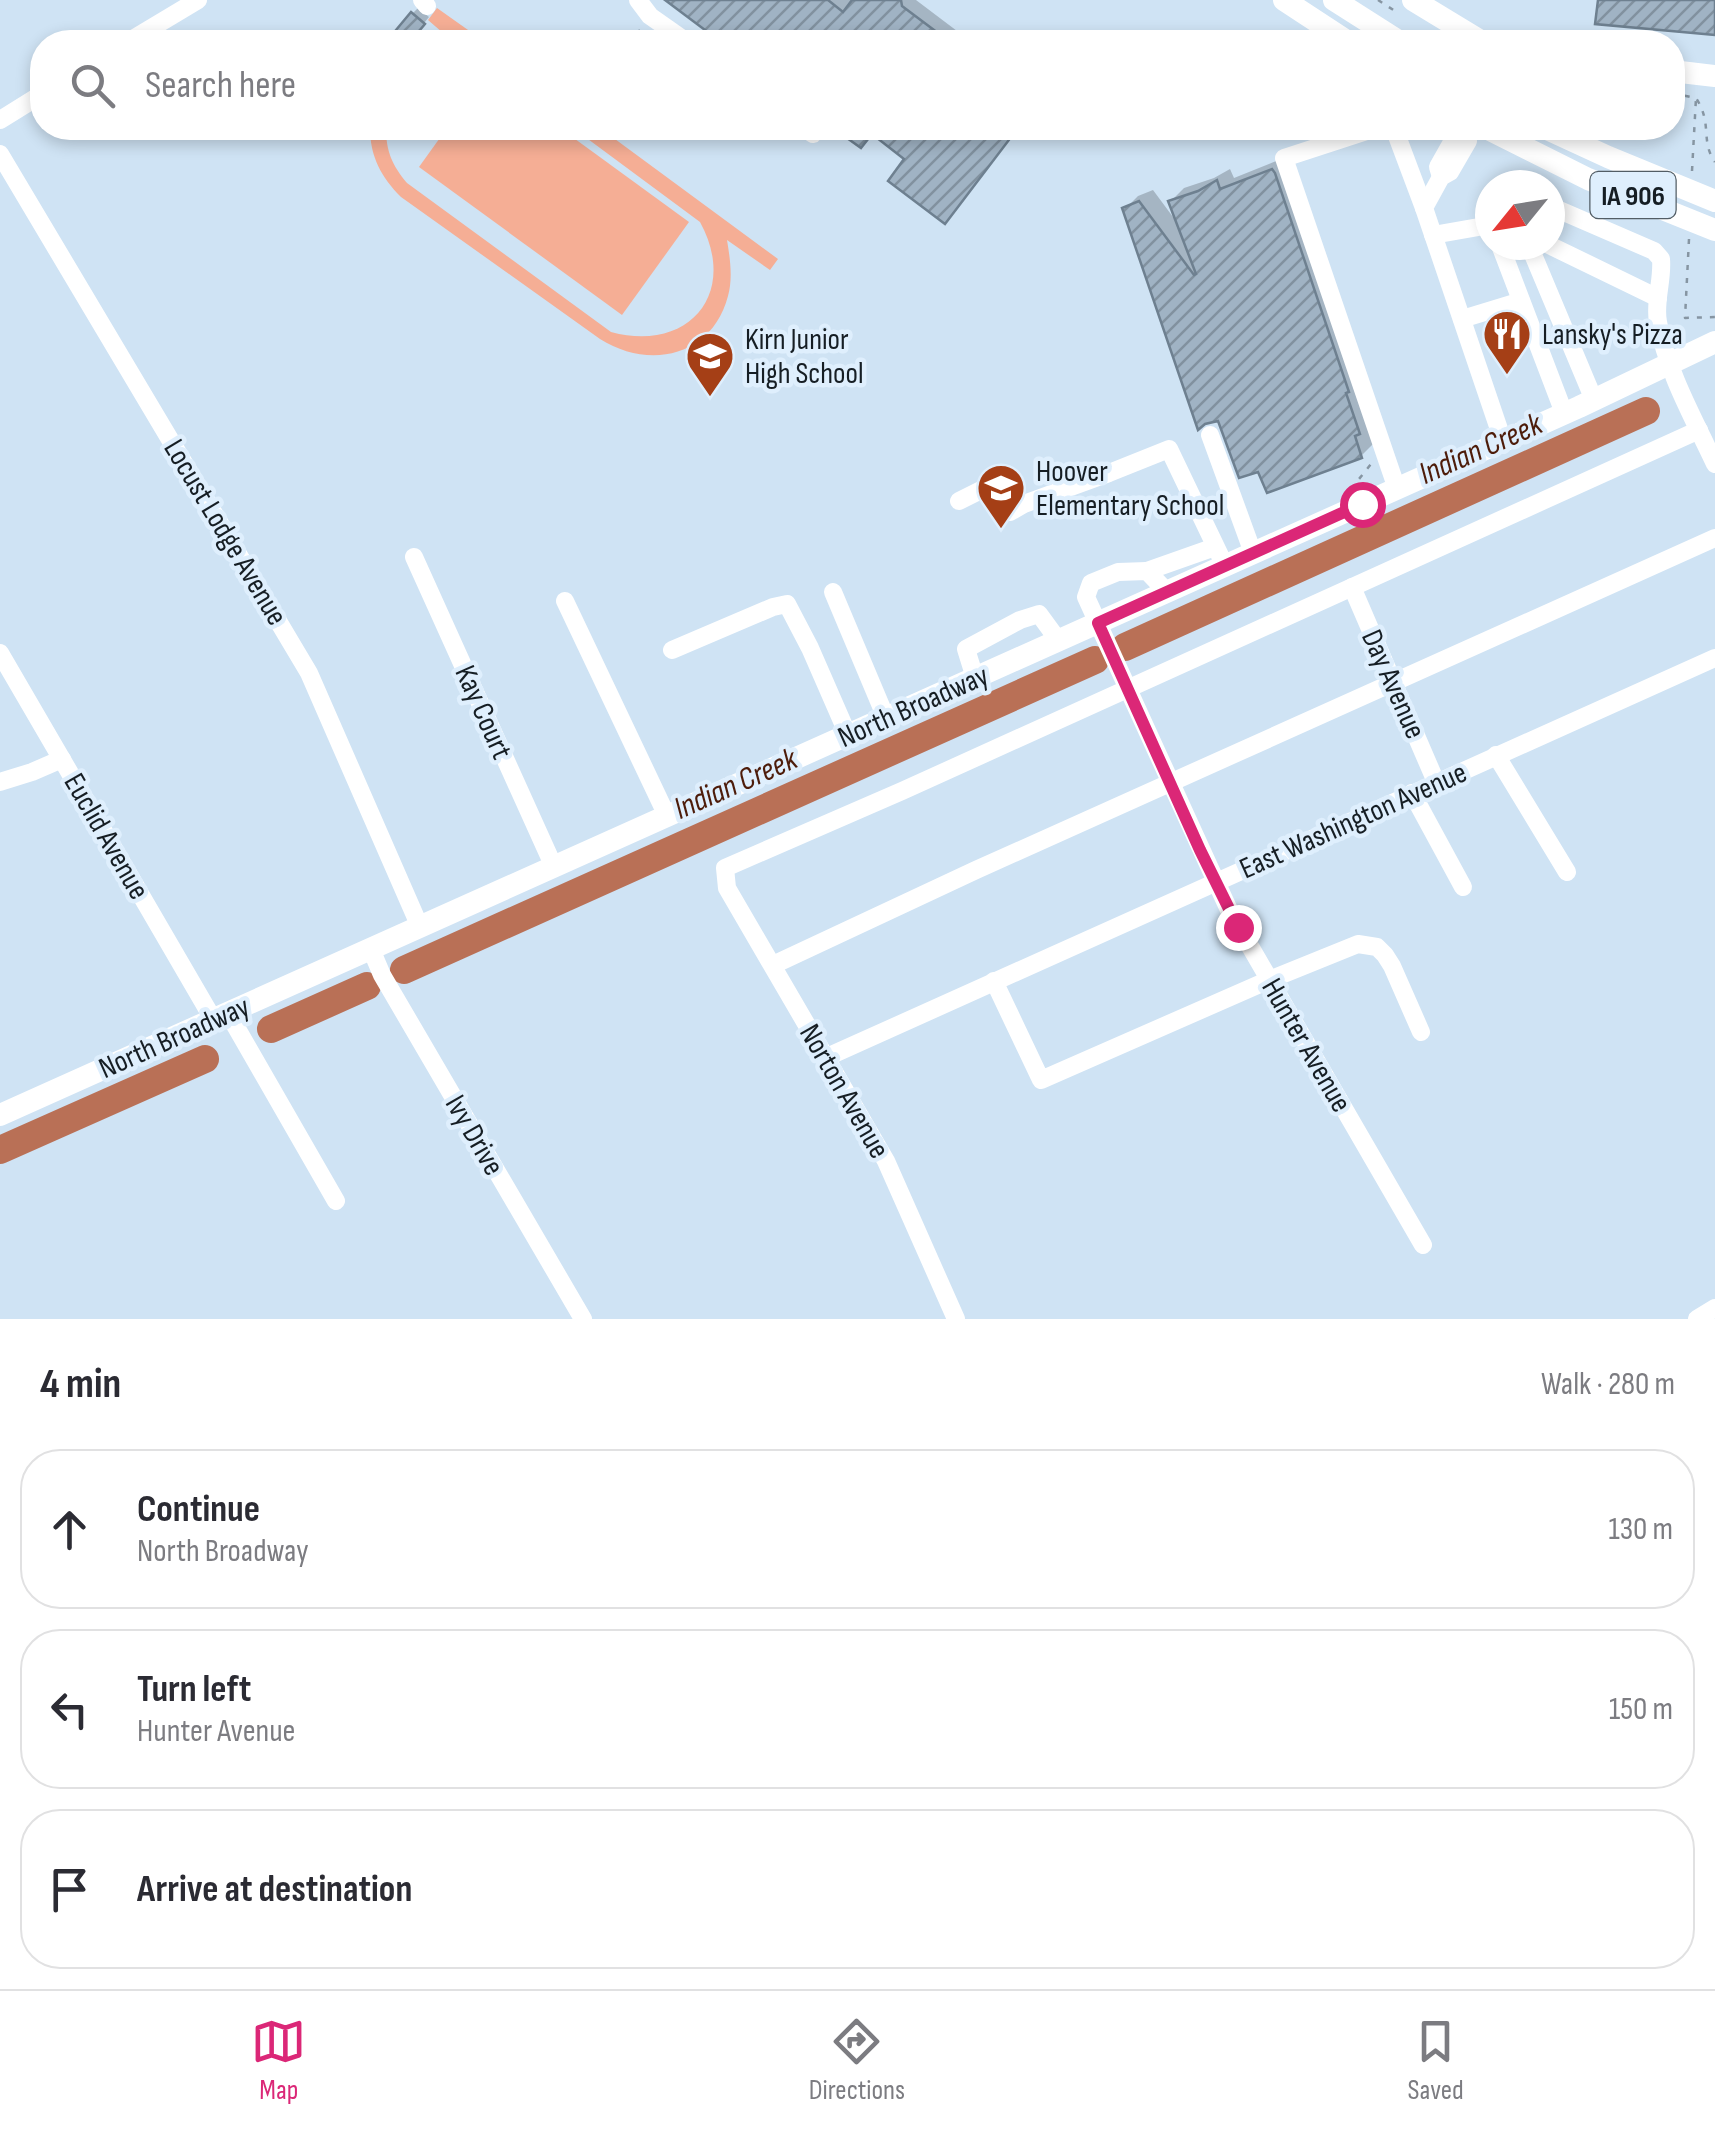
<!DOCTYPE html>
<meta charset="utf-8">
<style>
body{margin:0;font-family:"Sofia Sans Condensed",sans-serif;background:#f7f7f7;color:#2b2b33}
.compass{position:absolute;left:1475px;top:170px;width:90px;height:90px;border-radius:50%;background:#fff;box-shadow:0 5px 15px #0003;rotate:240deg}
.stop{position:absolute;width:30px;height:30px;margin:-22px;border:8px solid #db2777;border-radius:50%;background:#fff}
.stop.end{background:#db2777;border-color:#fff;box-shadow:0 2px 10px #0008}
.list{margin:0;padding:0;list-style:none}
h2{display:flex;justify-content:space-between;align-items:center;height:130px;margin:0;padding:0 40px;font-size:42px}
h2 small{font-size:32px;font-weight:400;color:#7c7c81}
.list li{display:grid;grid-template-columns:65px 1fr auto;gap:30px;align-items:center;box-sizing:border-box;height:160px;margin:0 20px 20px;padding:0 20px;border:2px solid #e1e1e2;border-radius:40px}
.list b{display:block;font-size:38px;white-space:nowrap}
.list p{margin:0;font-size:32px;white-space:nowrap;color:#7c7c81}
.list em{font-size:32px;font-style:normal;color:#7c7c81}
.icon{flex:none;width:55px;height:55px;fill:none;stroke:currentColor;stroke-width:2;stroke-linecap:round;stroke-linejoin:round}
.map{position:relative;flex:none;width:1715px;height:1319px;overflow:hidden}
.search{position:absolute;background:#fff;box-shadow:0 5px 15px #0003;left:30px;right:30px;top:30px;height:110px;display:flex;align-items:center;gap:25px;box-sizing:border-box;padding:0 35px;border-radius:40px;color:#7c7c81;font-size:38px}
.sheet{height:670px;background:#fff}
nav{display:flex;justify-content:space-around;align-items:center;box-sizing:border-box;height:140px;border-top:2px solid #e1e1e2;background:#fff;font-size:28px;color:#7c7c81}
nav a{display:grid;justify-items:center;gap:5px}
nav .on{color:#db2777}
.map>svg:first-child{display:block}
.pitch{fill:#f5ae95}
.shadow{fill:#0003}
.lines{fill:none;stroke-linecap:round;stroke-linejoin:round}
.river{stroke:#b97056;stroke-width:28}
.building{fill:url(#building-hatch);stroke:#6e8090;stroke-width:2.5}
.path{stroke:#8695a2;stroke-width:2.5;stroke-dasharray:5 8;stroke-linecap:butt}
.minor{stroke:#fff;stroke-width:18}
.major{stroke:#fff;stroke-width:22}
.route{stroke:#db2777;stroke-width:12}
.labels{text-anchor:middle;stroke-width:9;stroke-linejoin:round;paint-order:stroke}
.shield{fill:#dfeffd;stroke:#525d65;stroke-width:2.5}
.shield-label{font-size:28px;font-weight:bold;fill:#161e24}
.poi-label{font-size:30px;fill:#161e24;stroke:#dfeffd;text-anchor:start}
.street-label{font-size:30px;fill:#161e24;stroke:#dfeffd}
.water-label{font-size:32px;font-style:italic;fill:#4d1c0a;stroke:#dfeffd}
</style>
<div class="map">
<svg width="1715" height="1319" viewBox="0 0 1715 1319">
<defs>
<pattern id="building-hatch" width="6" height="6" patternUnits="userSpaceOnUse" patternTransform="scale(2.5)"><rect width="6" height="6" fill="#a0b3c4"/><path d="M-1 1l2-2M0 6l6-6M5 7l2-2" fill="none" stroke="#81919f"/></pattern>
</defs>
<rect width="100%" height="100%" fill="#cfe3f4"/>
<g class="pitch">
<polygon points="437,8 485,42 449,42 450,39 428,20"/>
<path d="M 370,128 L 386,128 C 386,151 392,165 407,183 L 611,332 C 689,353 739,293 700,222 L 573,128 L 600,128 L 778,259 L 770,270 L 727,240 C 730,258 733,278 728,296 C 712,357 649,370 600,339 L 401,197 C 381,177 370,156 370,128 Z"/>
<polygon points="447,128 560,128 689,222 622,315 419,167"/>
</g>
<g class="shadow">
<polygon points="673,0 916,0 957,31 951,40 954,42 725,42 671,2"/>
<polygon points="418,8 429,17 416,33 412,14"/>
<polygon points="838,128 1017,128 954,211 908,158 873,132 861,145"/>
<polygon points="1286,157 1374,443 1361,456 1259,468 1220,418 1125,209 1138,196 1153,190 1176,221 1170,202 1184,188 1214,178 1230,169 1234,178"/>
</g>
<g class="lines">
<g class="river">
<polyline points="1125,647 1646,411"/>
<polyline points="404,970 1095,660"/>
<polyline points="271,1029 367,986"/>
<polyline points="0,1150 205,1059"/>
</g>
</g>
<g class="building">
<polygon points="665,0 828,0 843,12 852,0 901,0 902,6 950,42 721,42"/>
<polygon points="1598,0 1715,0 1715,35 1595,24"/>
<polygon points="411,12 425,24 410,42 396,30"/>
<polygon points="833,128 1018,128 945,224 888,181 904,159 872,134 861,148"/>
<polygon points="1272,169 1275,173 1349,392 1346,393 1360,434 1355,436 1362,458 1267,493 1258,472 1239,478 1218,421 1205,424 1198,430 1122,208 1139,201 1194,275 1196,274 1168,201 1198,191 1217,180 1220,189"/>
</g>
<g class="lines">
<g class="path">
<polyline points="1378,0 1398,13"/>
<polyline points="630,42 640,30"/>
<path d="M 1672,93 L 1696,98 C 1713,124 1700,141 1715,162"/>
<polyline points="1692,171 1696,98"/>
<polyline points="1689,239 1685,318 1715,317"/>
<polyline points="1351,489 1371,464"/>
</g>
<g class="minor">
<polyline points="422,0 427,6"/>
<polyline points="638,0 650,16 687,42"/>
<polyline points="128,42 198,0"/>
<polyline points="0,120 42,94"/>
<polyline points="804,128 813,134"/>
<polyline points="1376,128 1284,158 1397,489"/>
<polyline points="1394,128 1424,208"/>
<polyline points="1465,131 1468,141 1450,172 1441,177 1424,208 1503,441"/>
<polyline points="0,154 309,673 420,927"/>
<polyline points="1441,177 1438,167 1456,135 1465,131 1468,128"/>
<path d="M 1550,206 L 1654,251 L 1661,259 C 1663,280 1654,302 1658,322 C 1667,372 1694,419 1715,464"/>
<polyline points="1433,235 1490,225"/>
<polyline points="1500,245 1564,413"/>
<polyline points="1529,245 1594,400"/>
<polyline points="1549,245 1658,298"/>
<polyline points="1462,319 1521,301"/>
<polyline points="1210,435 1253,553"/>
<polyline points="959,501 995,483 1010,512 1024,504 1109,473 1169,449 1225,566"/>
<polyline points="414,557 554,867"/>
<polyline points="1147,571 1215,547"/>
<polyline points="1352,587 1436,782"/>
<polyline points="833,592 886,718"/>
<polyline points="1167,592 1147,571 1118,572 1091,583 1086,597 1229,910 1423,1245"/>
<polyline points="565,601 667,816"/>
<polyline points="672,650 773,607 787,604 810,648 848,735"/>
<polyline points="0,653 213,1019"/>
<polyline points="975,678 966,649 1020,620 1039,614 1058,640"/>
<polyline points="1496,755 1567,872"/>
<polyline points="0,782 32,772 62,759"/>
<polyline points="1412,793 1463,887"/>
<polyline points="371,949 382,975 583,1319"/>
<polyline points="773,965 976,870 1715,538"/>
<polyline points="994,981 1041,1080 1269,980 1358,944 1377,947 1385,955 1392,966 1421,1032"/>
<polyline points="228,1013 336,1201"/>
<polyline points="827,1057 1715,658"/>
<polyline points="956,1319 886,1161 727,888 725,868 902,791 1699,430"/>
<polyline points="1697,1319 1715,1308"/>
</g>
<g class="major">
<polyline points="1284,0 1348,42"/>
<polyline points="1334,0 1400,42"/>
<polyline points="1413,0 1482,42"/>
<polyline points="1672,71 1715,76"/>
<polyline points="1486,128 1588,179 1715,230"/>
<polyline points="1545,128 1608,157 1715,201"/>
<polyline points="0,1115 1579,407 1715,342"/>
</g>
</g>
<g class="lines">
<polyline class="route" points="1238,927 1200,850 1098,623 1362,504"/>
</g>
<defs>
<g id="restaurant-pin" transform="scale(2.5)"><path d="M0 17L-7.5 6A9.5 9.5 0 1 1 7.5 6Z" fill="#a53f16" stroke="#dfeffd"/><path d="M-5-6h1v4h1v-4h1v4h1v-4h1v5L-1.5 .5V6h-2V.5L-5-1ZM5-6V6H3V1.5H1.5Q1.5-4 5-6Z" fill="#fff"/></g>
<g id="school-pin" transform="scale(2.5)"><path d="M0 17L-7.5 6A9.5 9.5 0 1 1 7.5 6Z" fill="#a53f16" stroke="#dfeffd"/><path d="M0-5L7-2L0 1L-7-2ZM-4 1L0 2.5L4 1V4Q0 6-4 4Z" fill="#fff"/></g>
</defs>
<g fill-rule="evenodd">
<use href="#restaurant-pin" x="1507" y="334"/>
<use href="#school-pin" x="710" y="356"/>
<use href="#school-pin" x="1001" y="488"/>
</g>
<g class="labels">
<rect class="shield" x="1590.5" y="172" width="85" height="46" rx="8"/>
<g class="shield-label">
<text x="1633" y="205">IA 906</text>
</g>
<g class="poi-label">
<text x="1542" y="344">Lansky's Pizza</text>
<text x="745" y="349">Kirn Junior<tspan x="745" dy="34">High School</tspan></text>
<text x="1036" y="481">Hoover<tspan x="1036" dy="34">Elementary School</tspan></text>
</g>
<g class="street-label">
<text transform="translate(226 532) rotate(59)" y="10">Locust Lodge Avenue</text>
<text transform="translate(1394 684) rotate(66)" y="10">Day Avenue</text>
<text transform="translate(913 706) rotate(-24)" y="10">North Broadway</text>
<text transform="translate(484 712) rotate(66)" y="10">Kay Court</text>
<text transform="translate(1353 820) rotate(-24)" y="10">East Washington Avenue</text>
<text transform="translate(107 836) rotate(60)" y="10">Euclid Avenue</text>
<text transform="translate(174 1037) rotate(-24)" y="10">North Broadway</text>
<text transform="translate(1307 1045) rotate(60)" y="10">Hunter Avenue</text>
<text transform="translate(845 1091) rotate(60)" y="10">Norton Avenue</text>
<text transform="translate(475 1135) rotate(60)" y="10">Ivy Drive</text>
</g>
<g class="water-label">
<text transform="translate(1480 448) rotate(-24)" y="11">Indian Creek</text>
<text transform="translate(735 783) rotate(-24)" y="11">Indian Creek</text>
</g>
</g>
</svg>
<svg class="compass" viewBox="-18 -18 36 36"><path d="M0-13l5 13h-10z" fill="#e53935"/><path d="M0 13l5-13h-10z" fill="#7c7c81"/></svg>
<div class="stop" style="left:1362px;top:504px"></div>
<div class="stop end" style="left:1238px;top:927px"></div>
<div class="search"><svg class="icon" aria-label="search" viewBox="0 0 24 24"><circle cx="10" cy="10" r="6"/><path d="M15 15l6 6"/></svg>Search here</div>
</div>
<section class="sheet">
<h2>4 min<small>Walk · 280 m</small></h2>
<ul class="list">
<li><svg class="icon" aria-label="ahead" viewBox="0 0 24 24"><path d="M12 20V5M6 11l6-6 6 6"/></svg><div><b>Continue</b><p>North Broadway</p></div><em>130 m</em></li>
<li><svg class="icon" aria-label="left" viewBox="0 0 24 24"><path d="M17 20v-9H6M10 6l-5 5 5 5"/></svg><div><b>Turn left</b><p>Hunter Avenue</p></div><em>150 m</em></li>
<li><svg class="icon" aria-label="arrive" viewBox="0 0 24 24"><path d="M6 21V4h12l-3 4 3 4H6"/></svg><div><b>Arrive at destination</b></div></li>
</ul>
</section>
<nav>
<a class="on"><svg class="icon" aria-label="map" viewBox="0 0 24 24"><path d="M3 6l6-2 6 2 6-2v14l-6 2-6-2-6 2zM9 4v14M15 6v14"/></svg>Map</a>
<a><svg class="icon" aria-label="directions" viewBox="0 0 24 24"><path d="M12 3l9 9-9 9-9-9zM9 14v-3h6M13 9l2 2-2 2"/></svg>Directions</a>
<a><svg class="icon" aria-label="saved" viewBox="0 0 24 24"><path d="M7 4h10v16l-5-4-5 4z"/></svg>Saved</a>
</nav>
